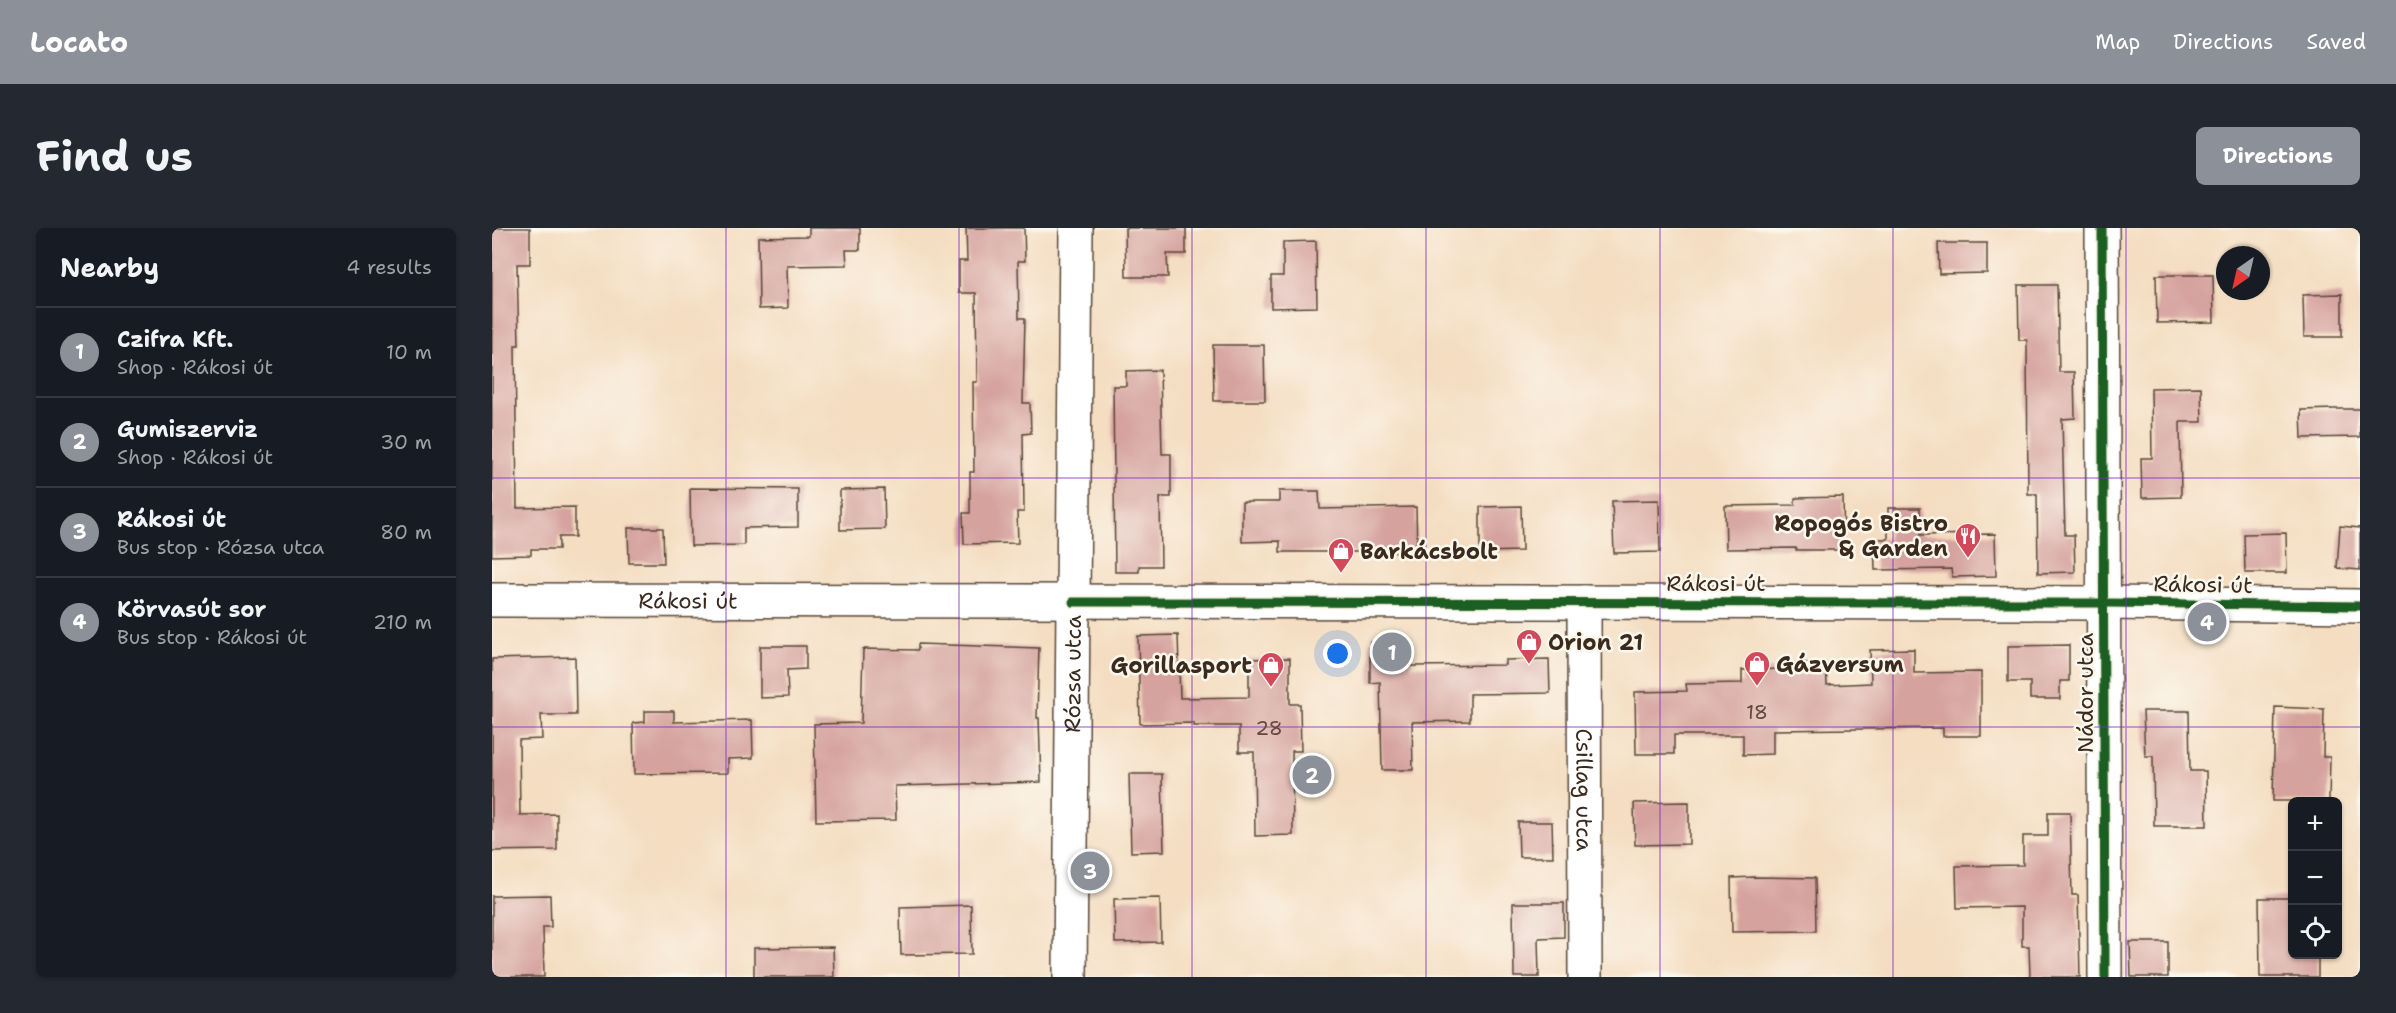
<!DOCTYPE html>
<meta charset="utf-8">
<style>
body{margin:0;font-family:"Shantell Sans",sans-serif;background:#242831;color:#f1f3f6}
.controls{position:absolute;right:18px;bottom:18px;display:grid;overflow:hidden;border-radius:9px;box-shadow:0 2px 4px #0004}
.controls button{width:54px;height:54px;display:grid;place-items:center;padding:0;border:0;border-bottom:2px solid #363941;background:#171b24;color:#f1f3f6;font:30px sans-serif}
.compass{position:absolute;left:1724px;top:18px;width:54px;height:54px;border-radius:50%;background:#171b24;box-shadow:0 2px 4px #0004;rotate:214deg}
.you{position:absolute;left:846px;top:426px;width:21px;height:21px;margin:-15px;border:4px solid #fff;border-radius:50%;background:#1a73e8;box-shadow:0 0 0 9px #1a73e833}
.badge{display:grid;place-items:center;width:39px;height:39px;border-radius:50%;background:#8c9099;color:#fff;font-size:20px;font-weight:700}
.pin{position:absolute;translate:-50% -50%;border:3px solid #fff;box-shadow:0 2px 6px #0006}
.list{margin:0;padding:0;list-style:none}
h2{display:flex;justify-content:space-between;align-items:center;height:78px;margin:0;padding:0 24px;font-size:26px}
h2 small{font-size:20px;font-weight:400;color:#9ea1a6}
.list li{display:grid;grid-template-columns:39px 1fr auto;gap:18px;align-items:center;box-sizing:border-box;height:90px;padding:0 24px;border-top:2px solid #363941}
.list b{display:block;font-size:22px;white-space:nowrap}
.list p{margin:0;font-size:20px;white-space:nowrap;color:#9ea1a6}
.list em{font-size:20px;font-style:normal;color:#9ea1a6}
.icon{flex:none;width:33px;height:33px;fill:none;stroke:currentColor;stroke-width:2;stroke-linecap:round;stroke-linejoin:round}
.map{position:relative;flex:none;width:1868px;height:749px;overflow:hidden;border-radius:9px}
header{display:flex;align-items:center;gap:36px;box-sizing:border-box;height:84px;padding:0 30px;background:#8c9099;color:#fff}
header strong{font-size:28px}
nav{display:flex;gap:33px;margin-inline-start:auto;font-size:21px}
.intro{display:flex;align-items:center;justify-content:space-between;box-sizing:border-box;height:144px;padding:0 36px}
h1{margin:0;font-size:42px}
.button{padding:15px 27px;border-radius:9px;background:#8c9099;color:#fff;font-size:21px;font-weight:700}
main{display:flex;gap:36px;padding:0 36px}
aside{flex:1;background:#171b24;border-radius:9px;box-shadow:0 2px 4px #0004}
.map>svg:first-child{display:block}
.building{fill:#d5a29e}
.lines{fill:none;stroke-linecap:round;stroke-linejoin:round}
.minor-casing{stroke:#574536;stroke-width:36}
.major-casing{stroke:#574536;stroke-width:36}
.minor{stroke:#fff;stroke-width:33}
.major{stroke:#fff;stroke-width:33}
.cycleway-casing{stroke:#fbf7ec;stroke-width:13}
.cycleway{stroke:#1b5e20;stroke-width:9}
.grid{fill:none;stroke:#7b2cbf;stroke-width:1.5;stroke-opacity:0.55}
.labels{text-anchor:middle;stroke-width:5;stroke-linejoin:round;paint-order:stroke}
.number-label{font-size:20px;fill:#62483e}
.poi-label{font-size:22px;font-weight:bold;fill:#3b2a1e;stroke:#fbf7ec;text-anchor:start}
.street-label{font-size:22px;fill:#3b2a1e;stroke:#fbf7ec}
</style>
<header>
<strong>Locato</strong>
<nav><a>Map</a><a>Directions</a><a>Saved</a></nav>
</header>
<div class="intro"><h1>Find us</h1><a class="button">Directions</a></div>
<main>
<aside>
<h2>Nearby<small>4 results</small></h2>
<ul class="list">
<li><span class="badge">1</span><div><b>Czifra Kft.</b><p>Shop · Rákosi út</p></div><em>10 m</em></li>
<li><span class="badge">2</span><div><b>Gumiszerviz</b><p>Shop · Rákosi út</p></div><em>30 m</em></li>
<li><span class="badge">3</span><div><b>Rákosi út</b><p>Bus stop · Rózsa utca</p></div><em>80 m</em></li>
<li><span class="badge">4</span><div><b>Körvasút sor</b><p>Bus stop · Rákosi út</p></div><em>210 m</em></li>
</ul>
</aside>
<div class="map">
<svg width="1868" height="749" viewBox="0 0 1868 749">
<rect width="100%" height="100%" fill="#fbf7ec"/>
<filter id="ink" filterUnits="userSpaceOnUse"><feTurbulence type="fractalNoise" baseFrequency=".0167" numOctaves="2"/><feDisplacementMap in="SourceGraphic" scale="12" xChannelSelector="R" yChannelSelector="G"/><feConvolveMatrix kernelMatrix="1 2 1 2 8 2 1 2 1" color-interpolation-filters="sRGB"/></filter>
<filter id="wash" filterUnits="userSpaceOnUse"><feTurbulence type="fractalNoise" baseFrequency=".008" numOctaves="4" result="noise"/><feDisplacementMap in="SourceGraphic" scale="24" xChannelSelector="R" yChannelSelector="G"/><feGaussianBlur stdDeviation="1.35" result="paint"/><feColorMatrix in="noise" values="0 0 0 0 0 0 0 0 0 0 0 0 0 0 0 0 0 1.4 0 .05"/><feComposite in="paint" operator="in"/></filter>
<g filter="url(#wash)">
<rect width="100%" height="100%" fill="#f4ddc1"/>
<g id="blocks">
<g class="building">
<polygon points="0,0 38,0 38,36 25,36 27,117 23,117 25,280 83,279 83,309 67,309 67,321 39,321 39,327 0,328"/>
<polygon points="317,0 368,0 368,22 354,22 355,37 295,38 296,80 267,81 266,9 317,8"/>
<polygon points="474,0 532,0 533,33 526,33 527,90 533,90 531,175 538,175 539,205 531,206 532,284 525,284 526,315 472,316 471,285 478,285 478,244 482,244 481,154 485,154 484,65 467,65 467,33 475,33"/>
<polygon points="633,0 694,0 694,26 675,26 676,49 634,49"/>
<polygon points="824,13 825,79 779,80 779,48 791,48 791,14"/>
<polygon points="1446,15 1495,15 1495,45 1447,46"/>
<polygon points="1664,47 1721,47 1722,94 1665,95"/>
<polygon points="1526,57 1565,57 1567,144 1582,144 1583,190 1570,191 1573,307 1582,307 1583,344 1546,345 1545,266 1536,266 1535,112 1527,112"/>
<polygon points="1850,66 1850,109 1812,109 1811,67"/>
<polygon points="721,117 772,117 773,173 722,173"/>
<polygon points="668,142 670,226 679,226 679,269 668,269 669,338 647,338 647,344 623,344 621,158 634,158 634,143"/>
<polygon points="1709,159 1710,194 1688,194 1689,269 1650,270 1649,230 1660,230 1659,160"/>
<polygon points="1843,181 1868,181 1868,209 1810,210 1809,182"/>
<polygon points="198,260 306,261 306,299 252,300 252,317 199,318"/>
<polygon points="392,261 393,301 348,302 348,262"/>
<polygon points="787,263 827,263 828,281 924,279 925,324 788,324 788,313 750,314 750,274 787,274"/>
<polygon points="1351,269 1352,322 1304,322 1304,320 1234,321 1233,278 1303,277 1303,270"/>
<polygon points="1167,272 1168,324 1122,325 1120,273"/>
<polygon points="1029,278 1030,323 988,324 988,279"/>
<polygon points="1396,280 1428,280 1429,307 1503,306 1504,348 1460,349 1459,341 1383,342 1382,311 1396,311"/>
<polygon points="1848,298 1868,300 1868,342 1845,340"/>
<polygon points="136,300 171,300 172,335 137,335"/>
<polygon points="1794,305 1795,345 1753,345 1752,306"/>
<polygon points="686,407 688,470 757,469 757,431 798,430 798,476 808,476 809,523 800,523 801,607 763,608 762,524 747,524 747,498 702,498 702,495 648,496 646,408"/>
<polygon points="919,413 919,438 1013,437 1013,432 1057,431 1058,465 978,466 978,493 920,494 921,542 890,542 888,454 878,455 878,414"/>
<polygon points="426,416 547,420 545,490 547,490 549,554 403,558 404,592 324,593 322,496 369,495 371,421 426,422"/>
<polygon points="1577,417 1577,453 1568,453 1568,471 1538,471 1538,454 1516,454 1516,418"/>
<polygon points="268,418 314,418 314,441 295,442 296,469 268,470"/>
<polygon points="1422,421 1422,445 1489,444 1489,508 1451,508 1451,500 1281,502 1281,526 1251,527 1251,507 1182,507 1182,526 1144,526 1143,464 1195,463 1194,456 1250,455 1250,442 1293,441 1293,435 1334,435 1335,457 1379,455 1378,422"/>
<polygon points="83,429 84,487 49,487 50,511 27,512 28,587 65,586 65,622 0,623 0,431"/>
<polygon points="1783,479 1832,481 1831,529 1838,529 1837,573 1781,573"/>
<polygon points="153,483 182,483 182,494 260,492 261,530 236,531 236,545 142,546 141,495 153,494"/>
<polygon points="1651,483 1697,483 1698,543 1714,543 1715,598 1662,598 1661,528 1653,528"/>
<polygon points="637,546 670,546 672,623 639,624"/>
<polygon points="1197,574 1197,616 1143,617 1142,575"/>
<polygon points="1556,584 1578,584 1580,667 1586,667 1588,749 1538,749 1537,718 1530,718 1530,679 1465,680 1464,638 1531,637 1531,608 1556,608"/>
<polygon points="1026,594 1060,594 1061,629 1027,629"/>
<polygon points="1263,649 1323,650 1324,703 1240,704 1239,650"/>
<polygon points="58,667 59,699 51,699 52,749 0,749 0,668"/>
<polygon points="668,670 669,714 623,715 622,671"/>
<polygon points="1767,670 1800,670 1800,726 1826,726 1826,749 1768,749"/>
<polygon points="1021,675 1072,675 1072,709 1046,710 1047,749 1022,749"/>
<polygon points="479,677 480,726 409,727 408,679"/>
<polygon points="1638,714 1676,714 1676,749 1639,749"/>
<polygon points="341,719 342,749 262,749 262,720"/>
</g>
</g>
</g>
<g filter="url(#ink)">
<use href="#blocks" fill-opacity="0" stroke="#574536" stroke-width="1.5"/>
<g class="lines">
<g class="minor-casing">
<g id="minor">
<polyline points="1610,0 1613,749"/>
<path id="s1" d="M 1092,374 L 1093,749"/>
<path id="s2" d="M 578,749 L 584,0"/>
</g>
</g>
<g class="major-casing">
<g id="major">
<path id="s3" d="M 0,372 L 1613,375 L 1868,378"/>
</g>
</g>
<use href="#minor" class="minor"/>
<use href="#major" class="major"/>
<g class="cycleway-casing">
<g id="cycleway">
<polyline points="1610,0 1613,749"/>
<polyline points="581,374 1613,375 1868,378"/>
</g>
</g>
<use href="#cycleway" class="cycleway"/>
</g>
</g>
<path class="grid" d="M 234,0 L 234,749M 467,0 L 467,749M 700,0 L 700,749M 934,0 L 934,749M 1168,0 L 1168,749M 1401,0 L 1401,749M 1634,0 L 1634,749M 0,250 L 1868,250M 0,499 L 1868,499"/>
<defs>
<g id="restaurant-pin" transform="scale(1.35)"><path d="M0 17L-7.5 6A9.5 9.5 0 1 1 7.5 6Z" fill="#d1495b" stroke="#fbf7ec"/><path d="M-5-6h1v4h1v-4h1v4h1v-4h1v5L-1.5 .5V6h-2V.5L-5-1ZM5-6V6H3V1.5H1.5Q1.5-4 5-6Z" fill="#fff"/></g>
<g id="shop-pin" transform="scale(1.35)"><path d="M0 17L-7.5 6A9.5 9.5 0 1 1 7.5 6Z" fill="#d1495b" stroke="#fbf7ec"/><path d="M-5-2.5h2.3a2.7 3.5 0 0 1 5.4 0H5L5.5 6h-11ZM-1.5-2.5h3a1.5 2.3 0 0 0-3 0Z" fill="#fff"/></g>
</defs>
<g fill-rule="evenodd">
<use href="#restaurant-pin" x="1476" y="308"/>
<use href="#shop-pin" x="849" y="323"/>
<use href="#shop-pin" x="1037" y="414"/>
<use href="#shop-pin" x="1265" y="436"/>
<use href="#shop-pin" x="779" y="437"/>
</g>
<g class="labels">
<g class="number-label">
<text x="1265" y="491">18</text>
<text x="777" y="507">28</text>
</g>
<g class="poi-label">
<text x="1456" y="303" text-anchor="end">Ropogós Bistro<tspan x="1456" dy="25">&amp; Garden</tspan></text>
<text x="868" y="331">Barkácsbolt</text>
<text x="1056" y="422">Orion 21</text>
<text x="1284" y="444">Gázversum</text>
<text x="760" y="445" text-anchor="end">Gorillasport</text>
</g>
<g class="street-label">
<text x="1224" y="363">Rákosi út</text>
<text transform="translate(1711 356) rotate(1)" y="8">Rákosi út</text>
<text dy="8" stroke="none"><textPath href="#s3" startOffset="196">Rákosi út</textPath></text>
<text dy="8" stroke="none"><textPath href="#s2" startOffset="303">Rózsa utca</textPath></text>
<text transform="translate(1593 465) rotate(-90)" y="8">Nádor utca</text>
<text dy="8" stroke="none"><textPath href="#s1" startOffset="188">Csillag utca</textPath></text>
</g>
</g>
</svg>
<div class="controls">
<button>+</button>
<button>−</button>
<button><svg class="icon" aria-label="locate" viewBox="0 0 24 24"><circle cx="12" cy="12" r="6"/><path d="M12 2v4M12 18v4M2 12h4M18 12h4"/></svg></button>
</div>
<svg class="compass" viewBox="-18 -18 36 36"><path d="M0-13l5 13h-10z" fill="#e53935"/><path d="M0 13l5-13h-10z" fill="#9ea1a6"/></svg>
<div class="you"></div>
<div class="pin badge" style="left:900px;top:424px">1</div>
<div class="pin badge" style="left:820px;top:547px">2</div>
<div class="pin badge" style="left:598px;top:643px">3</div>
<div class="pin badge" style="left:1715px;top:394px">4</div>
</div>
</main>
